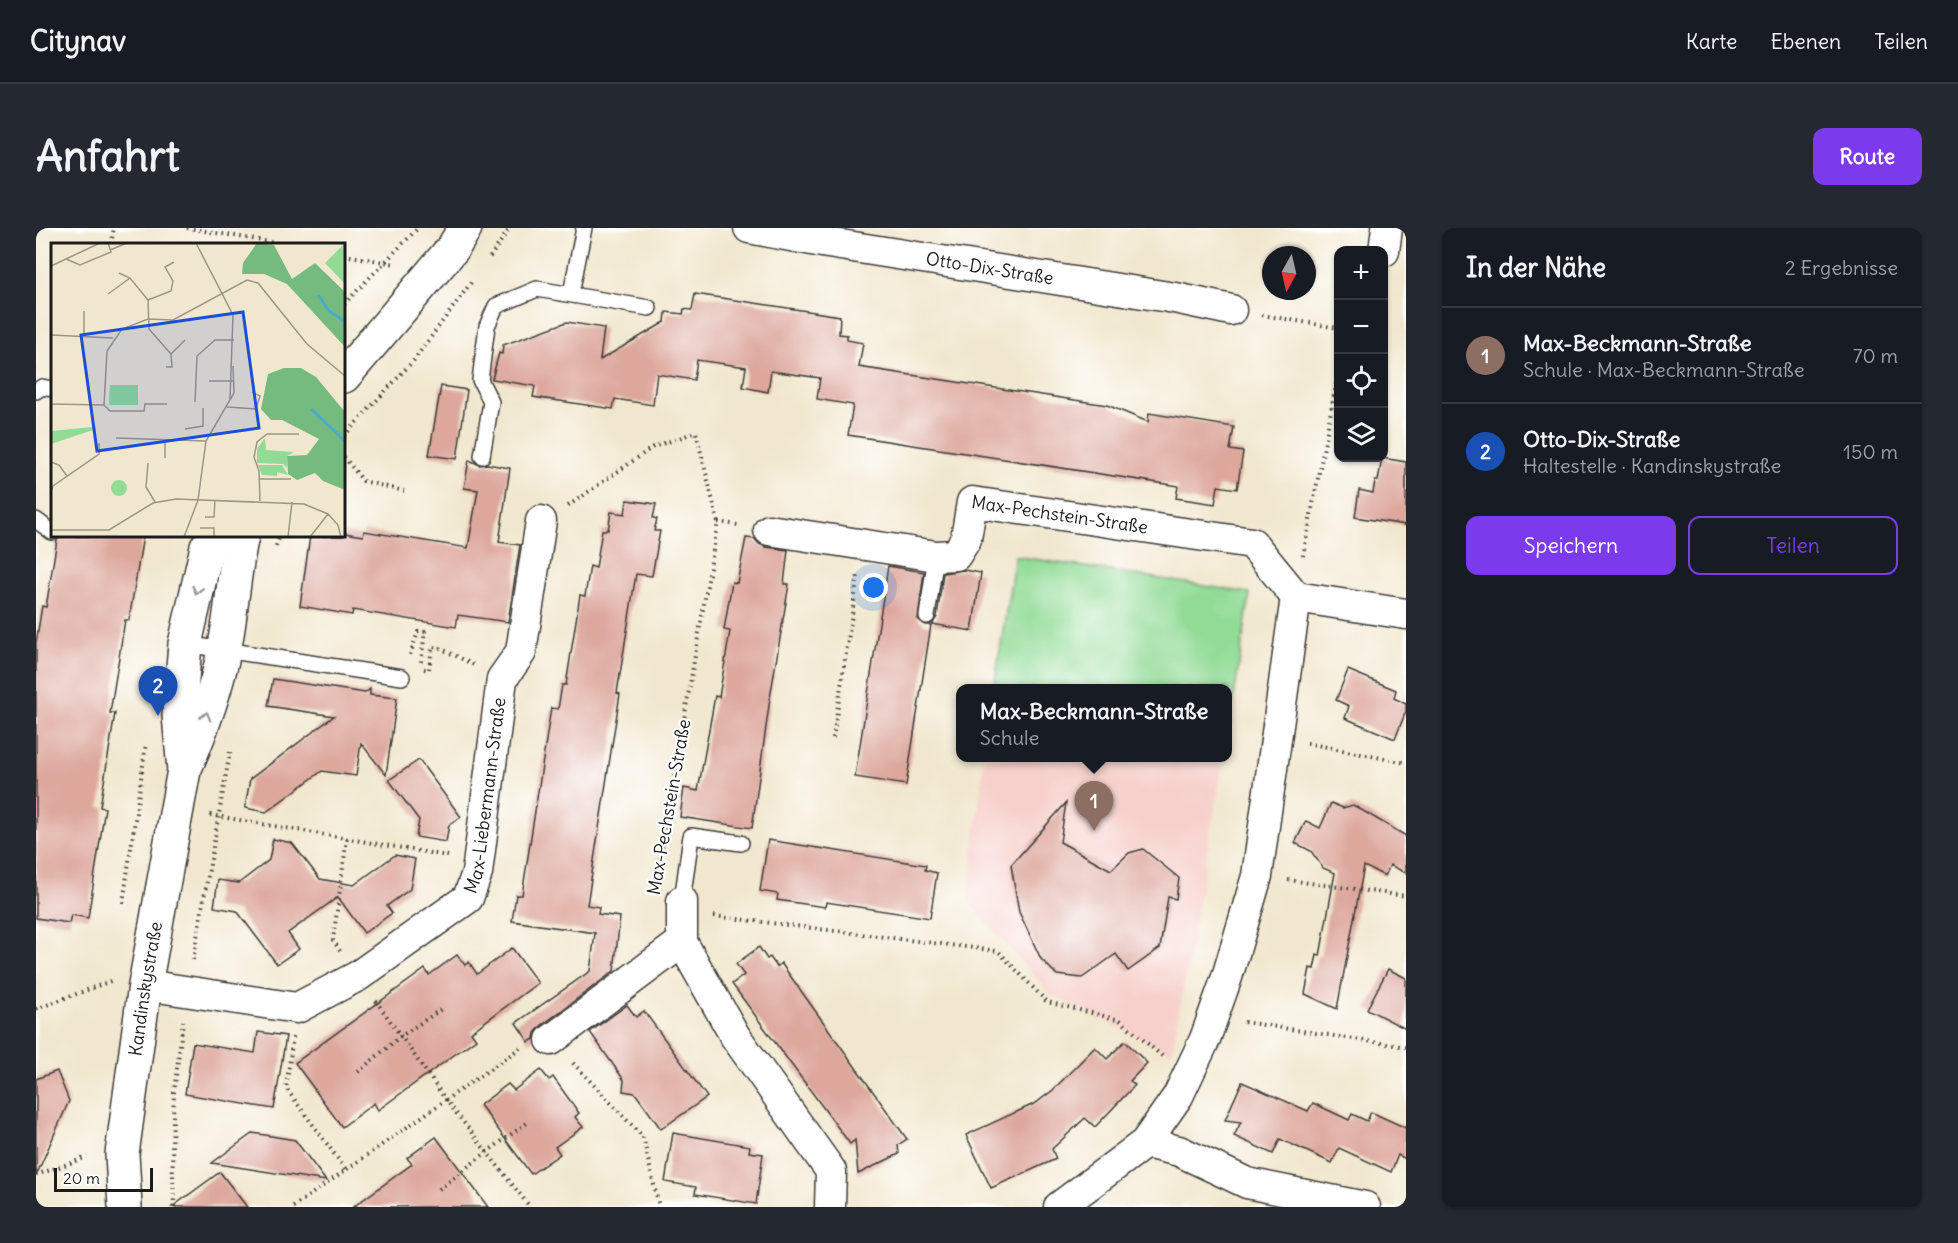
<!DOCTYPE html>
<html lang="de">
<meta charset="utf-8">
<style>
body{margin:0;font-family:Delius,sans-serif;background:#242831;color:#f1f3f6}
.controls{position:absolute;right:18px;top:18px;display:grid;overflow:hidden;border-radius:12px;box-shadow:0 2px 4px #0004}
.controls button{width:54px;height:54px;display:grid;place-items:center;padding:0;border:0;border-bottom:2px solid #363941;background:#171b24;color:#f1f3f6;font:30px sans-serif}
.compass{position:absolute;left:1226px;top:18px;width:54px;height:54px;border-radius:50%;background:#171b24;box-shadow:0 2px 4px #0004;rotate:188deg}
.scale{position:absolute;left:18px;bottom:15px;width:99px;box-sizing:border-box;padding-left:6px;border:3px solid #1c1c1c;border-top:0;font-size:16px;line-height:21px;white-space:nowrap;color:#1c1c1c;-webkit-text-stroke:4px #fff;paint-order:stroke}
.you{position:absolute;left:838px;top:360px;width:21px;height:21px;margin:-15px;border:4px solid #fff;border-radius:50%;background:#1a73e8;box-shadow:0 0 0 9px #1a73e833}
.badge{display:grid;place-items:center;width:39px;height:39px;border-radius:50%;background:#7c3aed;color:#fff;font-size:20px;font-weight:700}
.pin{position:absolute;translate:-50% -50px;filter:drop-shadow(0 2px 3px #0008)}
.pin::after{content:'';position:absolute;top:32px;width:21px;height:18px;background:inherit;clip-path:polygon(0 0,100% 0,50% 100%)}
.popup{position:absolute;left:920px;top:456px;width:276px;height:78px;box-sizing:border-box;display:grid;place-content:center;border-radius:12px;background:#171b24;filter:drop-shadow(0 2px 4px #0005);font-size:20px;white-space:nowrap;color:#9ea1a6}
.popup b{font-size:22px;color:#f1f3f6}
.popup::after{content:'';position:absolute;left:50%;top:100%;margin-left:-12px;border:12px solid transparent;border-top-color:#171b24}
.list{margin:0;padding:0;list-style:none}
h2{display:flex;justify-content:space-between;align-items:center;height:78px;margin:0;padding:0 24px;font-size:26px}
h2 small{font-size:20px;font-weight:400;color:#9ea1a6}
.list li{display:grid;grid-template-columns:39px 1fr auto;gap:18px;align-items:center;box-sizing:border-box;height:96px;padding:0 24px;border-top:2px solid #363941}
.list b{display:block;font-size:22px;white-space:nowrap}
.list p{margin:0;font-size:20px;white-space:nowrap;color:#9ea1a6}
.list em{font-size:20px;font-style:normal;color:#9ea1a6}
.actions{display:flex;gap:12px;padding:18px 24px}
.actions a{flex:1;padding:14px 0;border:2px solid #7c3aed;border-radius:12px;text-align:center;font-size:21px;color:#7c3aed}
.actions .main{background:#7c3aed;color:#fff}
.icon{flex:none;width:33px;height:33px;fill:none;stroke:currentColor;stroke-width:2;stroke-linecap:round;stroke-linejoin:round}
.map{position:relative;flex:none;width:1370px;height:979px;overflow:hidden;border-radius:12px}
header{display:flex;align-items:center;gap:36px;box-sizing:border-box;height:84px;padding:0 30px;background:#171b24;border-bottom:2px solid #363941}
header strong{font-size:28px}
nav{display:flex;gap:33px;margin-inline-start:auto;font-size:21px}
.intro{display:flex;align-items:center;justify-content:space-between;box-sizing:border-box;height:144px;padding:0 36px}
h1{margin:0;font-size:42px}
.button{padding:15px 27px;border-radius:12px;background:#7c3aed;color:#fff;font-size:21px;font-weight:700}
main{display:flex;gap:36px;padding:0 36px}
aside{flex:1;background:#171b24;border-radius:12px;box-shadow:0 2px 4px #0004}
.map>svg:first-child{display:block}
.built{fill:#f7d0cb}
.green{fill:#92db96;stroke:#577c59;stroke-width:1.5}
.building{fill:#dda79c}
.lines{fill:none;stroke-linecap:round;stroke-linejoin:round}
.service-casing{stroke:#3c3a37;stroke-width:18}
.minor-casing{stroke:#3c3a37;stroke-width:33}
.tertiary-casing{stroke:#3c3a37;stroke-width:36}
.path{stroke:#3c3a37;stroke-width:4;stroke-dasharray:1.5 4.5;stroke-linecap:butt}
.service{stroke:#fff;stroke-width:15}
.minor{stroke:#fff;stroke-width:30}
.tertiary{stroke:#fff;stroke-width:33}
.oneway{stroke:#999}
.labels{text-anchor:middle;stroke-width:4.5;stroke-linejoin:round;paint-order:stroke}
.street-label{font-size:18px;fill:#1c1c1c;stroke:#fff}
.inset-river{fill:none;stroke:#48acc7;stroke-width:3}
.inset-road{fill:none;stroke:#9c9687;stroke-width:1.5}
.view{fill:#1d4ed8;fill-opacity:0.15;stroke:#1d4ed8;stroke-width:3}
.inset-edge{fill:none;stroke:#1c1c1c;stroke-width:3}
</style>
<header>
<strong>Citynav</strong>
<nav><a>Karte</a><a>Ebenen</a><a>Teilen</a></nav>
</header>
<div class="intro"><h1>Anfahrt</h1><a class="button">Route</a></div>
<main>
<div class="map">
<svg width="1370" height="979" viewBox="0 0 1370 979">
<rect width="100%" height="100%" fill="#fff"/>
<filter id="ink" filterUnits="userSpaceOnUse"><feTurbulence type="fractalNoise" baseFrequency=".0167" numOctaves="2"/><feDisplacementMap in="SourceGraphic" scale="12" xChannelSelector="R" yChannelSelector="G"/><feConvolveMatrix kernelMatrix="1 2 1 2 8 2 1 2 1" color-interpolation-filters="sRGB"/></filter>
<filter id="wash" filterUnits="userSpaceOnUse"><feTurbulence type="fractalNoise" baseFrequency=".008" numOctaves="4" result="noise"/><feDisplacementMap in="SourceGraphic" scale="24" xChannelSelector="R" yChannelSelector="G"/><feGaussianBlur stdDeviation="1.35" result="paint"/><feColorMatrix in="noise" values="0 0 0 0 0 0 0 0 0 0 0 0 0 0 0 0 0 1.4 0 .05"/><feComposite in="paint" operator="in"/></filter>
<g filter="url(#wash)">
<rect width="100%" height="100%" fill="#f1e7ce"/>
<polygon class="built" points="948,530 1166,530 1187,533 1136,825 1014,766 932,673"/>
<polygon class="green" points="979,328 1214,365 1192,507 1192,460 958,460"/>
<g id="blocks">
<g class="building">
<polygon points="659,66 804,88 803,106 811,107 811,112 827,115 823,139 1071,177 1112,194 1113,185 1198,199 1194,222 1207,224 1201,261 1182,258 1179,276 1140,270 1142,258 812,207 817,177 781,171 784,150 735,143 732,164 707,159 710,139 661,132 658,152 621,146 617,177 579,171 577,181 497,169 499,158 456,151 463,125 466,126 467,117 531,94 568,100 564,132 629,94 630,84 647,86 648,81 656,82"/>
<polygon points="405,158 431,162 421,231 393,227"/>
<polygon points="1346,230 1370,234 1370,297 1319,289 1323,262 1337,265 1339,253 1342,253"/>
<polygon points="433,232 444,237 451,236 474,240 463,314 484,317 472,394 422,387 420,399 317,382 316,387 264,378 274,308 308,308 308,305 327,308 328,303 432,320 442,262 428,260"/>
<polygon points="591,272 620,276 617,290 621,291 618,303 624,303 616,348 600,346 581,465 584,466 551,677 563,679 562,686 584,689 578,743 505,798 499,805 498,811 493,814 480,795 554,743 559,705 476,693 480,667 486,667 515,480 522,481 526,457 530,457 544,367 549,368 554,338 560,340 566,302 572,302 575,284 589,286"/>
<polygon points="25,308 107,308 93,392 89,392 74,485 79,485 64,579 69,580 52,690 35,687 33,695 0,690 0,415 6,378 10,379 21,312"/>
<polygon points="710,310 719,311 723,316 730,319 752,322 748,356 753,356 734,470 716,600 644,589 648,560 662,563 679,468 683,469 694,403 688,402 696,354 701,355"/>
<polygon points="852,338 888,344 882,391 889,397 895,397 870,557 819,549"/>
<polygon points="928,342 945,345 936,403 896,396 901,389 907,345"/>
<polygon points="1312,442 1360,462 1358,470 1370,476 1370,483 1359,511 1309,490 1313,478 1300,472"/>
<polygon points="237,451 329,465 334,461 334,467 361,470 350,547 325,515 320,548 286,543 230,584 209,580 214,551 298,488 232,478"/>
<polygon points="383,532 425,589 413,597 410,614 380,609 383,592 353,552"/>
<polygon points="1030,575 1024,614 1075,642 1093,625 1107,621 1143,650 1140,671 1132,669 1124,720 1092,743 1080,726 1046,750 1021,747 1005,731 983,684 975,637"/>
<polygon points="1295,575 1307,580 1317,577 1370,608 1370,645 1354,637 1349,648 1328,638 1301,781 1269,766 1274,740 1278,741 1281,727 1284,728 1299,645 1287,640 1275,623 1259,615 1270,593 1284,600"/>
<polygon points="237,611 256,615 284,651 318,657 359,627 379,631 374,661 351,678 356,685 328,705 302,669 252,705 263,721 241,736 201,683 178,679 182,652 203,655 233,632"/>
<polygon points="732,612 890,637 889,642 901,645 894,690 790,674 789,679 741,672 742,666 724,663"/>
<polygon points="723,719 731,731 734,729 741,739 745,735 871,911 862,917 863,926 822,946 819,912 814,916 696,756 708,747 700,736"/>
<polygon points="476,720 502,755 435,804 440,811 342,882 338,875 306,899 259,835 389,741 393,747 421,727 429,737 433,734 441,746"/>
<polygon points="1352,741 1370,750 1370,801 1331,781"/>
<polygon points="591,777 600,789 608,783 671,869 625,901 599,865 587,863 588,852 554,804"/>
<polygon points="222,804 250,808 238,881 149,866 157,815 219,825"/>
<polygon points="1089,813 1111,835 1094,853 1099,857 1059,899 1049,890 1016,921 1020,931 955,960 930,907 1000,875 1017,862 1059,819 1071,831"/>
<polygon points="505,842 513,852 517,849 543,885 539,889 547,899 519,919 524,926 495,946 444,877 472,856 478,862"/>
<polygon points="21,843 33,873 0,948 0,851"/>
<polygon points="1206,854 1272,883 1277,875 1313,892 1316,886 1331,893 1335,884 1370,900 1370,931 1362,927 1355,944 1303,920 1296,935 1244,911 1237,926 1198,908 1205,894 1189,892"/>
<polygon points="217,905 259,912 290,953 176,935"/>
<polygon points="637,905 714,918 713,924 727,926 720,976 659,966 660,959 629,954"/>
<polygon points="400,909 452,979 317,979 376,936 371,930"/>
<polygon points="184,944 211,979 136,979"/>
</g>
</g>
</g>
<g filter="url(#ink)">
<use href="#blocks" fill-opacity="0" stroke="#3c3a37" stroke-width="1.5"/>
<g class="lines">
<g class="service-casing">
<g id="service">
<polyline points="535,66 548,0"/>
<polyline points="0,163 6,159 16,161"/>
<polyline points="446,228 455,174 444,152 451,98 460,78 501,61 613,80"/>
<polyline points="0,292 16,304"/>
<polyline points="891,388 900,328"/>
<polyline points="149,416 366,449"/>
<polyline points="646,673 655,608 705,615"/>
</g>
</g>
<g class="minor-casing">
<g id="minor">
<path id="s1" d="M 713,0 L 792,15 L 1139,70 L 1195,82"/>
<polyline points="1348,23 1351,0"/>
<path id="s2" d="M 733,302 L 900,328 L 920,327 L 930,311 L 936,274 L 1216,315 L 1260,369"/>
<polyline points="1260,369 1370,386"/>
<polyline points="646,673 646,714 699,808 795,943 794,979"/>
<path id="s3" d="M 109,757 L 261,780 L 322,748 L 432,670 L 441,645 L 466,451 L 485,424 L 505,293"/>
<polyline points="515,812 646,714"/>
<polyline points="1109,915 1143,923 1211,955 1329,979"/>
<polyline points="1023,979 1109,915 1142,868 1169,811 1191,749 1221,648 1260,369"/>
</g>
</g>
<g class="tertiary-casing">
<g id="tertiary">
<polyline points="308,148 417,20 429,0"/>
<path d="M 150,538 C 166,501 180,462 188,423 C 196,385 197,346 206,308"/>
<path id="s4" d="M 89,979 L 86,926 L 109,757 L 148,542 L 143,487 L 149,416 L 171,319 L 179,308"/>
</g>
</g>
<g class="path">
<polyline points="151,0 245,16"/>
<polyline points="75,16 78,0"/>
<polyline points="308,27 360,36"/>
<polyline points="454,29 474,0"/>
<polyline points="308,76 382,0"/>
<polyline points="1226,87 1302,100"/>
<polyline points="308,208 378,132 437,52"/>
<polyline points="308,229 327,253 368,263"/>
<polyline points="532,278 617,219 660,204 682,294 620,654"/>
<polyline points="682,294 702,297"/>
<polyline points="240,318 244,308"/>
<polyline points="1267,328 1302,146"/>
<polyline points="374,427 382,404 389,404 385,434"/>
<polyline points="388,441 393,442 396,419 404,420 438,437"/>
<polyline points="797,510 822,347"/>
<polyline points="1271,515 1370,535"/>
<polyline points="174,587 412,628"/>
<polyline points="1252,652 1370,668"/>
<polyline points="87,675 110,516"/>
<polyline points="678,688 962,723 1011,774 1084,792 1126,828"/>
<polyline points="304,723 297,712 311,610"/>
<polyline points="157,732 194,524"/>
<polyline points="340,773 410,872 494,979"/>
<polyline points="0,781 75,753"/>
<polyline points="1208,794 1370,819"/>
<polyline points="257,809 250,860 310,942"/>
<polyline points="537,835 607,909 623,979"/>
<polyline points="322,844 365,808 407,780"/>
<polyline points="0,947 51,929"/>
<polyline points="403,961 451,924 491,895"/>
<polyline points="138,979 136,918 138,864 147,793"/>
<polyline points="257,979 484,820"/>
</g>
<use href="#service" class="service"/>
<use href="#minor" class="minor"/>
<use href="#tertiary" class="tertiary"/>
</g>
<defs><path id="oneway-chevron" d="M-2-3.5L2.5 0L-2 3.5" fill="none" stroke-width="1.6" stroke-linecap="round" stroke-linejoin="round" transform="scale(1.5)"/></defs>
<g class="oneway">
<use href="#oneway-chevron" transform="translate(161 362) rotate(103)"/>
<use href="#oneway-chevron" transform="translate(170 488) rotate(-74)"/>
</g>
</g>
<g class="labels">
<g class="street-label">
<text dy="6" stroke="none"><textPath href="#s1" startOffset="244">Otto-Dix-Straße</textPath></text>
<text dy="6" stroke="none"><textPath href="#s2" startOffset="334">Max-Pechstein-Straße</textPath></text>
<text dy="6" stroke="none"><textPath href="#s3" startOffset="462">Max-Liebermann-Straße</textPath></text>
<text transform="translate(633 579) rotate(-80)" y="6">Max-Pechstein-Straße</text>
<text dy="6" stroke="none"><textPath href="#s4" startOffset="220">Kandinskystraße</textPath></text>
</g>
</g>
<g transform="translate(15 15)">
<rect width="294" height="294" fill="#f1e7ce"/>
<path d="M 294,0 L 294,41 L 274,20 ZM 59,142 L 87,142 L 87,162 L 58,162 ZM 42,184 L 42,187 L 0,201 L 0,188 ZM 214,195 L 215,207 L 243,209 L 236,213 L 236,225 L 232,221 L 206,220 L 206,206 ZM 207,222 L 231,222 L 237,232 L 226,229 L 226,233 L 211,232 ZM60 245a8 8 0 1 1 16 0a8 8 0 1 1-16 0Z" fill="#92db96"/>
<path d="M 206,0 L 223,2 L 241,36 L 264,20 L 294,49 L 294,104 L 236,41 L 213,31 L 191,31 L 192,20 ZM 233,125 L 250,125 L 265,134 L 294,169 L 294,247 L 272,238 L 264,230 L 246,237 L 237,231 L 236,213 L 256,212 L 268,196 L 231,177 L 220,177 L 210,166 L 217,131 Z" fill="#75bb7f"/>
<path class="inset-river" d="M 267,52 L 278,68 L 294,79M 260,166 L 294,198"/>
<path class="inset-road" d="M 145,0 L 182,72 L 179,156M 59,7 L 76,0M 15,16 L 29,22 L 60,9 L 57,0M 0,23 L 49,0M 68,30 L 79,35 L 97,57 L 98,86 L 120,111 L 121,124 L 115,124M 57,51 L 79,35M 97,57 L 120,48 L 122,38 L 114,24 L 123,19M 33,91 L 33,68M 0,92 L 62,95M 120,111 L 134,97M 158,138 L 182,138M 144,159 L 146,113 L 164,97 L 183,97M 0,161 L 53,162M 53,162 L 56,108 L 71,86 L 97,76 L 122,77 L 196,37 L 207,40 L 256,101 L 294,133M 53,162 L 59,168 L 93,168 L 94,161 L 116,161M 176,164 L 205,166 L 209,153 L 201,149M 134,186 L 152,183 L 152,165M 65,195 L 155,198M 114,215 L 114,196M 0,219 L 8,222 L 16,233M 97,220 L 95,244 L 104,259M 209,236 L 240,236M 0,249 L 2,243 L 48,211 L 48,200M 209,258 L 208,228 L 203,214 L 206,199 L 216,191 L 248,191M 154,274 L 163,274 L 164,257M 149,285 L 163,285 L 163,294M 0,287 L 58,287 L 102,260 L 125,256 L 253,261 L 277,271 L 287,282 L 290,294M 133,294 L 147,257 L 155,198 L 183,150 L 182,123M 237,294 L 241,259M 259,294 L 277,271"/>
<path class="view" d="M 192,69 L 208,185 L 46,208 L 30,92 Z"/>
<rect width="294" height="294" class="inset-edge"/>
</g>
</svg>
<div class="controls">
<button>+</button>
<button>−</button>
<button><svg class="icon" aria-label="locate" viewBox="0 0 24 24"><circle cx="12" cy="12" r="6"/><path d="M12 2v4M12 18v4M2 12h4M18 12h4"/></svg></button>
<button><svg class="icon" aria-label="layers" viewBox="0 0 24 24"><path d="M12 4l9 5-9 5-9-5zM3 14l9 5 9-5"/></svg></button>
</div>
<svg class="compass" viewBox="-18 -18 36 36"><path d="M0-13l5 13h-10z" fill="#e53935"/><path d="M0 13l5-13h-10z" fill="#9ea1a6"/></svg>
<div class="scale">20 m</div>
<div class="you"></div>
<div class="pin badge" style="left:1058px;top:603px;background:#8d6e63">1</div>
<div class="popup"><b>Max-Beckmann-Straße</b>Schule</div>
<div class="pin badge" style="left:122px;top:488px;background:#1a4fb4">2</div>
</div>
<aside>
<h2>In der Nähe<small>2 Ergebnisse</small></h2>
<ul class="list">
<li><span class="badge" style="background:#8d6e63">1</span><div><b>Max-Beckmann-Straße</b><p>Schule · Max-Beckmann-Straße</p></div><em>70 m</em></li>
<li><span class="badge" style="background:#1a4fb4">2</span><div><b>Otto-Dix-Straße</b><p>Haltestelle · Kandinskystraße</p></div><em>150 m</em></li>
</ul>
<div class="actions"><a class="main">Speichern</a><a>Teilen</a></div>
</aside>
</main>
